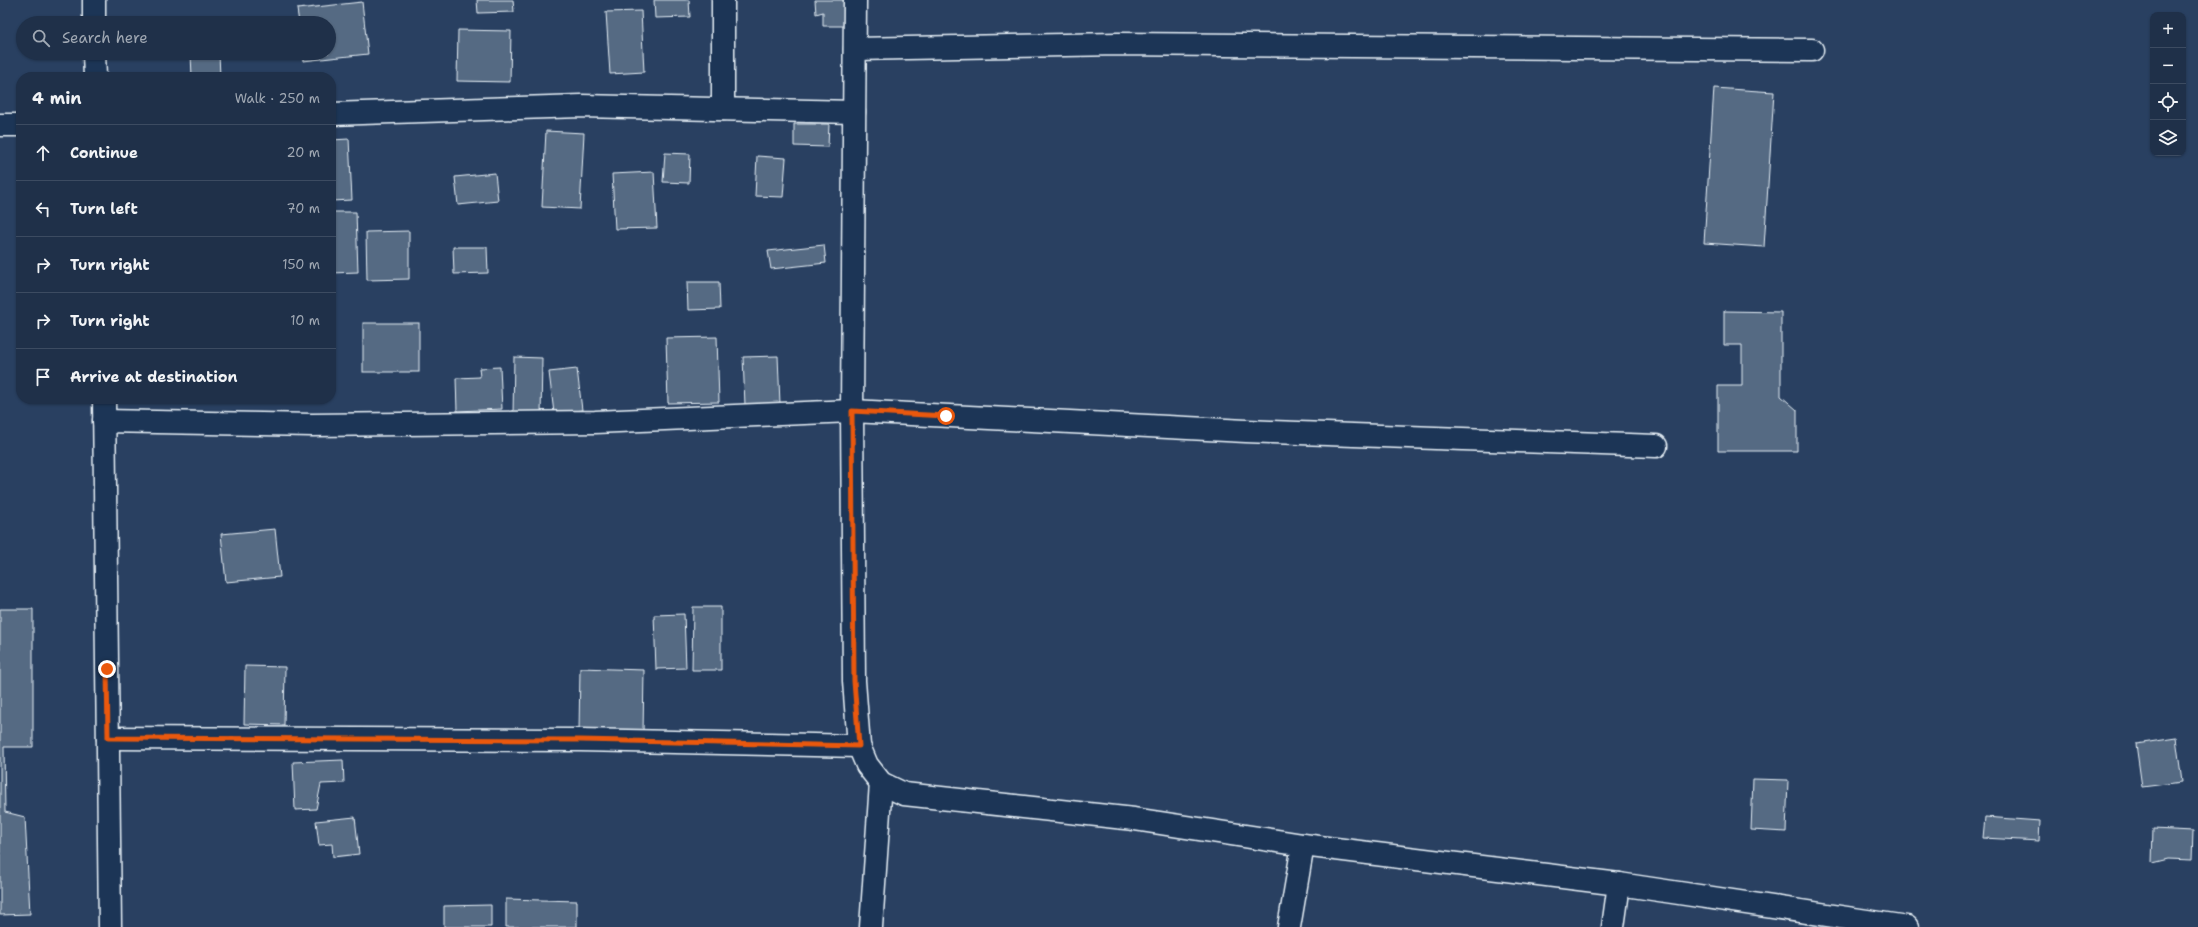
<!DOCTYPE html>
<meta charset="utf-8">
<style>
body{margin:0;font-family:"Shantell Sans",sans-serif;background:#2c3c53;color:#f1f3f6}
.controls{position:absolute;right:12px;top:12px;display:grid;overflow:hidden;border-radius:8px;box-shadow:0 1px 3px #0004}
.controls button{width:36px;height:36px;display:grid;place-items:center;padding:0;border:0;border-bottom:1px solid #3c4b61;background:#1f3049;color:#f1f3f6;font:20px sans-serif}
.stop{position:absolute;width:12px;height:12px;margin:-9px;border:3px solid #ea580c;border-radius:50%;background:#fff}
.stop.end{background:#ea580c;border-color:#fff;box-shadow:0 1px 4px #0008}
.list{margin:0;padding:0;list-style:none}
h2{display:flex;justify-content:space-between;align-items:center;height:52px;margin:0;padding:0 16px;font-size:17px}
h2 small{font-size:13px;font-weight:400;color:#a1a9b4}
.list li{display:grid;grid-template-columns:26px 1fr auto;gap:12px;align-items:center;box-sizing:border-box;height:56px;padding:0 16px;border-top:1px solid #3c4b61}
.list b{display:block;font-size:15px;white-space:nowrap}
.list em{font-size:13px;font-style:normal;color:#a1a9b4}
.icon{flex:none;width:22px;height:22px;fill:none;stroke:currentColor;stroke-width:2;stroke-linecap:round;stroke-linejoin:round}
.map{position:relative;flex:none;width:2198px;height:927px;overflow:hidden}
.search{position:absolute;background:#1f3049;box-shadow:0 1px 3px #0004;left:16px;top:16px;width:320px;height:44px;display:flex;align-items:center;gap:10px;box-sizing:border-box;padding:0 14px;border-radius:22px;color:#a1a9b4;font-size:15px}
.panel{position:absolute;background:#1f3049;box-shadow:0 1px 3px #0004;left:16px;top:72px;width:320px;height:332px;border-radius:16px}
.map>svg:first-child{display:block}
.building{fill:#556a83;stroke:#e8f1f8}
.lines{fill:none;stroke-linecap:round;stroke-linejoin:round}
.street-casing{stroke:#e8f1f8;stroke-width:25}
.street{stroke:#1d3557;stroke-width:22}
.route{stroke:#ea580c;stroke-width:5}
</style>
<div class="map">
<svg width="2198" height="927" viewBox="0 0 2198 927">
<rect width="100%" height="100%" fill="#294061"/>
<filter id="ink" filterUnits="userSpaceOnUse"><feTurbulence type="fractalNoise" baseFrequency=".025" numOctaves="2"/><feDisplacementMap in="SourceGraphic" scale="8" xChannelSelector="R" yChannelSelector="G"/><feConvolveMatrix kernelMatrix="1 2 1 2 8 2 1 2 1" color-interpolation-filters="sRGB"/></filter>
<g filter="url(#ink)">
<g class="building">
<polygon points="477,0 513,0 514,12 478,13"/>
<polygon points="654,0 689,0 690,17 655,18"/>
<polygon points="815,0 849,0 850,26 823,26 823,12 816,14"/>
<polygon points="362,2 368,54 303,61 302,53 329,53 329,23 299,23 297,9"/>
<polygon points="641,11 644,72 610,74 606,12"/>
<polygon points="217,18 217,23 180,23 179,20"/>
<polygon points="458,30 511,31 510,82 457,81"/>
<polygon points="173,53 219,53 220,77 192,77 191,54 173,55"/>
<polygon points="1714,88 1774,92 1764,247 1704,243"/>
<polygon points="794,124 829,124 828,147 794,146"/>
<polygon points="546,131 584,133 580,209 542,207"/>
<polygon points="349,139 352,200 331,201 331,140"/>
<polygon points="665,153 690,154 689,183 663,182"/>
<polygon points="757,156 786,158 783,197 755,196"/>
<polygon points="654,172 657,228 615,229 612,174"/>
<polygon points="495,173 498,201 458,205 455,177"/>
<polygon points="331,212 356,212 358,272 331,273"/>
<polygon points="409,231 409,279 367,280 366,232"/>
<polygon points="824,245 826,263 771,269 768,251"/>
<polygon points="453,247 487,247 488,273 454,274"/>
<polygon points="687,282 719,282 720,309 688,310"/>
<polygon points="1724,311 1781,312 1781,396 1797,410 1797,451 1718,451 1718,386 1742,386 1742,345 1724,345"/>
<rect x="363" y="323" width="56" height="49"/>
<polygon points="717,337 719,402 668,403 666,338"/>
<polygon points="778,356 780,404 745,405 743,357"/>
<polygon points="514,357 542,358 541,416 513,415"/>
<polygon points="500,367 502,409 457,411 456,378 480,377 479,368"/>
<polygon points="577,369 582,410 554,413 549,372"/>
<polygon points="275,529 280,577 226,582 221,534"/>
<polygon points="693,607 721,607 721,670 692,670"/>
<polygon points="0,609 33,609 33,747 4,747 5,812 25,817 30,914 0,915"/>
<polygon points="684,614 686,668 656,669 654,615"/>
<polygon points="245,666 285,667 284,725 244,724"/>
<polygon points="580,668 644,670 643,733 579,732"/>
<polygon points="2176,738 2182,782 2142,787 2136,744"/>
<polygon points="343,760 344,783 321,784 316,809 295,810 293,762"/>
<polygon points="1753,779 1788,780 1786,832 1751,830"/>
<polygon points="355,817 359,854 333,857 332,844 319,845 316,821"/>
<polygon points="1985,817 2040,821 2039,841 1983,838"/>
<polygon points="2153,829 2193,831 2192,860 2168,859 2152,863"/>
<polygon points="506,899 577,901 577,927 506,927"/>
<polygon points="491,905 491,927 444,927 444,906"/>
</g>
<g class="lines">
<g class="street-casing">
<g id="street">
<polyline points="94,0 94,23"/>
<polyline points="723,0 723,109"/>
<polyline points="855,0 852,411 854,681 859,746 867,765 881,783 904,794 1134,819 1303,845 1619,884 1907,927"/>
<polyline points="855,49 1118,44 1812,50"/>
<polyline points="94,53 95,77"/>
<polyline points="331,114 581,106 854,112"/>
<polyline points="0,125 21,125"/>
<polyline points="104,399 110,927"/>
<polyline points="104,421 312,425 595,422 852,411 1246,431 1656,446"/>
<polyline points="108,738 580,740 859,746"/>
<polyline points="871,927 881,783"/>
<polyline points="1289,927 1303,845"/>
<polyline points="1613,927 1619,884"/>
</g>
</g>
<use href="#street" class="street"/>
</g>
</g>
<g class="lines" filter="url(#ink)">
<polyline class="route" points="107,669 108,738 580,740 859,746 854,681 852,411 946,416"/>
</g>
</svg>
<div class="controls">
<button>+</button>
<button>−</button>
<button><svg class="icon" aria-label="locate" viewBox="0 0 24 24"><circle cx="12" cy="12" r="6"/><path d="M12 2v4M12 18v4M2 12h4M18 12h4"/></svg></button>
<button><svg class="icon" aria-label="layers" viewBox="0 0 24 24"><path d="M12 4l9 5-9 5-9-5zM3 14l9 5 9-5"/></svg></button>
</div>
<div class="stop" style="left:946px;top:416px"></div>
<div class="stop end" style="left:107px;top:669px"></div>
<div class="search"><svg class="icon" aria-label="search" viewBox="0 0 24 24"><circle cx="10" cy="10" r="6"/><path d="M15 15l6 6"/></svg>Search here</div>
<section class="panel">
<h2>4 min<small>Walk · 250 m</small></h2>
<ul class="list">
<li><svg class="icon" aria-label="ahead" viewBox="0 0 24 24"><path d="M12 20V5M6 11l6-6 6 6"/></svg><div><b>Continue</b></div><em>20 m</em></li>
<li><svg class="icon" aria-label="left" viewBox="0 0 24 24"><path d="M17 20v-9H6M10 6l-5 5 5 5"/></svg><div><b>Turn left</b></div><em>70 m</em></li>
<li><svg class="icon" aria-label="right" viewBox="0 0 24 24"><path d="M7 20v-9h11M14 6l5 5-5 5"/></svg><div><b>Turn right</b></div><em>150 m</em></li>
<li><svg class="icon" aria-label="right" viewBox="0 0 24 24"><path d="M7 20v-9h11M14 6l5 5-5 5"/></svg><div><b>Turn right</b></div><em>10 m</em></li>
<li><svg class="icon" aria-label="arrive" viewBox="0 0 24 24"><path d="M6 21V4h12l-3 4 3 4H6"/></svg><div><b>Arrive at destination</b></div></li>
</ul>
</section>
</div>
